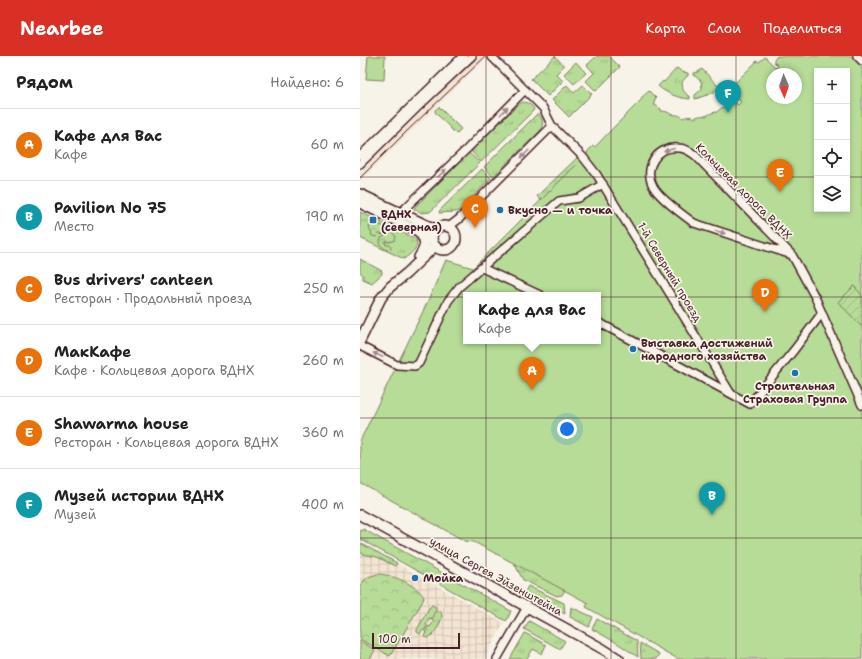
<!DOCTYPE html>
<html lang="ru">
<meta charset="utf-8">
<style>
body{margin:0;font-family:"Shantell Sans",sans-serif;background:#f6f6f6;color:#222}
.controls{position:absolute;right:12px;top:12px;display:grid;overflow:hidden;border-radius:0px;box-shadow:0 2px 6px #0003}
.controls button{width:36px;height:36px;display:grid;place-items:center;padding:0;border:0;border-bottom:1px solid #e0e0e0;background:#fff;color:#222;font:20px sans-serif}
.compass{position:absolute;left:406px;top:12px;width:36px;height:36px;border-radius:50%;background:#fff;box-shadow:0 2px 6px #0003;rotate:178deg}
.scale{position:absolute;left:12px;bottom:10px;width:88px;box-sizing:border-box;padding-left:4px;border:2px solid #4a1f2b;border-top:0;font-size:11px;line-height:14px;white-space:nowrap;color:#4a1f2b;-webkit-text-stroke:3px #f7f3e8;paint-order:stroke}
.you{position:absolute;left:207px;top:373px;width:14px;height:14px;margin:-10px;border:3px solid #fff;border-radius:50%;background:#1a73e8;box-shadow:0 0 0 6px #1a73e833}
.badge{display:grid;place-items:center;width:26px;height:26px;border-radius:50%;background:#d93025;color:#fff;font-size:13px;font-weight:700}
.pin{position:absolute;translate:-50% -33px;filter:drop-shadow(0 1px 2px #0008)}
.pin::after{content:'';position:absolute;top:21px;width:14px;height:12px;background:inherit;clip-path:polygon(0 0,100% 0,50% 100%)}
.popup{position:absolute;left:103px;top:236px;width:138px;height:52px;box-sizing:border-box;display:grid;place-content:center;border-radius:0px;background:#fff;filter:drop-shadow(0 1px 3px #0005);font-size:13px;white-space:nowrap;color:#767676}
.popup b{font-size:15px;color:#222}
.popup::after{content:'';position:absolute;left:50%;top:100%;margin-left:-8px;border:8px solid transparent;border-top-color:#fff}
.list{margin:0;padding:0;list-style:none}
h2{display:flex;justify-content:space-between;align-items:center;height:52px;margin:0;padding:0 16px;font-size:17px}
h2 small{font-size:13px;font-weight:400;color:#767676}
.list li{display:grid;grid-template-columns:26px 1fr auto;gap:12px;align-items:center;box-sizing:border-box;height:72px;padding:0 16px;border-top:1px solid #e0e0e0}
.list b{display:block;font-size:15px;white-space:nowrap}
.list p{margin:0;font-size:13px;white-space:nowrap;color:#767676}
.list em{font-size:13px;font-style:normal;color:#767676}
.icon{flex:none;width:22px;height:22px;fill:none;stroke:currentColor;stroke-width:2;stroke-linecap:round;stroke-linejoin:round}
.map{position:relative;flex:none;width:502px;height:603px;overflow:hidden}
header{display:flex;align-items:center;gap:24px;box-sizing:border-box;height:56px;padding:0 20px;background:#d93025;color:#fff}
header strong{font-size:19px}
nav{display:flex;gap:22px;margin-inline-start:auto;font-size:14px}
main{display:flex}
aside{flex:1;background:#fff}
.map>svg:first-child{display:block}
.built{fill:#f3e5d1}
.industrial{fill:url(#industrial-grid)}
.grass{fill:url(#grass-tufts);stroke:#807e61}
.forest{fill:url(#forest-crowns);stroke:#807e61}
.park{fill:#b6dc97;stroke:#807e61;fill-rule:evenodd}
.garden{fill:url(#garden-furrows);stroke:#807e61}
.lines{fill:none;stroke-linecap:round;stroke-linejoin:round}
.minor-casing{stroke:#4a1f2b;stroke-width:10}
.major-casing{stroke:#4a1f2b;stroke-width:12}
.minor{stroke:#f7f3e8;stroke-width:7}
.major{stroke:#f7f3e8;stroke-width:9}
.tram{stroke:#4a1f2b;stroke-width:1}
.oneway{fill:#a0898a}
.grid{fill:none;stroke:#4a1f2b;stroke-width:1;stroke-opacity:0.55}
.poi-dot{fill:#1f6fb2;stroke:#f7f3e8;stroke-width:1.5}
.labels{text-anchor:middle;stroke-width:3.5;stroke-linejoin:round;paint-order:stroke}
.street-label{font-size:11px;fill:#4a1f2b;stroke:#f7f3e8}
.poi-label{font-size:11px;font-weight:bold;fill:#4a1f2b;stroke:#f7f3e8;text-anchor:start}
</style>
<header>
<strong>Nearbee</strong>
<nav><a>Карта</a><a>Слои</a><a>Поделиться</a></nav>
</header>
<main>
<aside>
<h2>Рядом<small>Найдено: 6</small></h2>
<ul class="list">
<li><span class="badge" style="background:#e8710a">A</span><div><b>Кафе для Вас</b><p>Кафе</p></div><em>60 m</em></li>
<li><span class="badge" style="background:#0f9aa8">B</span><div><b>Pavilion No 75</b><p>Место</p></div><em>190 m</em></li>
<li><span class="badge" style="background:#e8710a">C</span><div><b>Bus drivers' canteen</b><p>Ресторан · Продольный проезд</p></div><em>250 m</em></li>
<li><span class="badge" style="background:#e8710a">D</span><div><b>МакКафе</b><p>Кафе · Кольцевая дорога ВДНХ</p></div><em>260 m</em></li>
<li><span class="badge" style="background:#e8710a">E</span><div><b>Shawarma house</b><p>Ресторан · Кольцевая дорога ВДНХ</p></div><em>360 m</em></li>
<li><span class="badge" style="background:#0f9aa8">F</span><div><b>Музей истории ВДНХ</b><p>Музей</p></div><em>400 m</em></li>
</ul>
</aside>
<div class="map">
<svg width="502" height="603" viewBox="0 0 502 603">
<defs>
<pattern id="industrial-grid" width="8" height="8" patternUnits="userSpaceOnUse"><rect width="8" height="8" fill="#f3e5d1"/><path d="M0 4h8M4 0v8" fill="none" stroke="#d2c4b4"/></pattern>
<pattern id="grass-tufts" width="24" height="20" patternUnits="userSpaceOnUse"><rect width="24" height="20" fill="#b6dc97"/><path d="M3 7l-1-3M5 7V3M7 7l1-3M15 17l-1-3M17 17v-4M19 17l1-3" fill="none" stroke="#9ebc82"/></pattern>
<pattern id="forest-crowns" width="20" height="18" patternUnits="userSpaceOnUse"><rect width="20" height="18" fill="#b6dc97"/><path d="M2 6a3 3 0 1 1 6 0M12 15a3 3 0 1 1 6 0" fill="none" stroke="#9ebc82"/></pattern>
<pattern id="garden-furrows" width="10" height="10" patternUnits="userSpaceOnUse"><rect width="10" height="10" fill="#b6dc97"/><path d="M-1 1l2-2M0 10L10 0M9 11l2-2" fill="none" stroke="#9ebc82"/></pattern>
</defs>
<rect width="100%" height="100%" fill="#f7f3e8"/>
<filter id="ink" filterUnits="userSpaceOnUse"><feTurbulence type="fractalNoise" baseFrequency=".025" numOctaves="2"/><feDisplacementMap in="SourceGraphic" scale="8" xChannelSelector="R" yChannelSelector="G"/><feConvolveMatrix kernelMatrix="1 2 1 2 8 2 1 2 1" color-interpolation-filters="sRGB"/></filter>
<g filter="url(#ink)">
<polygon class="built" points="119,0 123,0 127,2 126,2 0,125 0,116"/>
<polygon class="industrial" points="0,487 144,567 124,603 0,603"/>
<g class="grass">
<polygon points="195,0 204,10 196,18 203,25 188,40 171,23"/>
<polygon points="237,0 249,0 260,11 236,35 226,25 234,17 227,9"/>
<polygon points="216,6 226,17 214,28 204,18"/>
<path d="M 317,12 L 322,16 L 328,17 L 328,20 L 327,20 L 322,26 L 323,34 L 328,40 L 330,40 L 330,43 C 318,42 307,38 298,30 L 303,25 L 304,26 Z"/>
<polygon points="342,13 359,31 353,37 335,43 335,39 342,33 341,25 335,20 334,20 334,17 338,16"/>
<polygon points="207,29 214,37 223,29 232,38 209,61 192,44"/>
<path d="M 163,46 C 167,46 172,49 174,53 L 173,55 L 121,106 L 111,95 L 158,49 Z"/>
<polygon points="79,51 101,73 96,78 75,56 75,54"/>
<path d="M 176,59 L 179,59 C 184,64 183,70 180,75 L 133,121 L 124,111 Z"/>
<polygon points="109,97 120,107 70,156 62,157 54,153 55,151"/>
<polygon points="218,101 221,104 181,145 177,140"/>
<polygon points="122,113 131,122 99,155 95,156 79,157 80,154"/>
<path d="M 0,156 L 56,183 C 60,192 50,198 44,203 L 0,182 Z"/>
<polygon points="0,203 22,215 22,218 12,227 3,223 3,219 0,216"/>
<polygon points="3,473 151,555 147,564 146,565 0,483 0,474 2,475"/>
<polygon points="0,487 37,507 35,510 17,501 3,498 0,496"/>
<polygon points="154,507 205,534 202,539 197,540 163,524"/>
<polygon points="168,530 204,547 205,558 165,536"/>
<polygon points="72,549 76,551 76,554 71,563 69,562 66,568 67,570 64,575 62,574 60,578 57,576 57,574 69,552"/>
<polygon points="211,551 233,561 229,571 210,561"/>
<path d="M 80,554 C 81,557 82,557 82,561 C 81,566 73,582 67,582 C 66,582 65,581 64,580 L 66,577 L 65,576 L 69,570 L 70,571 L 74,565 L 72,563 L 78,555 Z"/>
<polygon points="237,563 277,585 278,601 257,587 232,573"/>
<polygon points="169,565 205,585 200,593 164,573"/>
<polygon points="165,577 186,589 182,598 173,593 167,603 150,603"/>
<polygon points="0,585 15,594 10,603 0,603"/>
<polygon points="280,587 299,598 296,603 281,603"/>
</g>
<g class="forest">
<path d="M 12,168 C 22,168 31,173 36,181 L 34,185 L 25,186 L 26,189 L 30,189 L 31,191 L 31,193 L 29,195 C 23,191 18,191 21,182 L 25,180 L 25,179 L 20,178 L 18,178 L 17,181 L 12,180 L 11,176 L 10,175 L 9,170 Z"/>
<path d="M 17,518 C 29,517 60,530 64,542 L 61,548 L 30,600 L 0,583 L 0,529 L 8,521 Z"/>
</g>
<g class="park">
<polygon points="8,0 25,0 24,24 6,23"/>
<path d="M 417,0 L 502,0 L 502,603 L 318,603 L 226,551 L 228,547 L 114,486 L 105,485 L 0,427 L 0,385 L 67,247 L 86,204 L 113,212 L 228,97 L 227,96 L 233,90 L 235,91 L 253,72 L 282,43 L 281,42 L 289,35 L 296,42 L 294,44 L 295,46 L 293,48 L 301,53 L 301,55 C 305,55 309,56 312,59 C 315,58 320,59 323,62 C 327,60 331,60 335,62 C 337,60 342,59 346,60 C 349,58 353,56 357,56 C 359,53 363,51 367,50 L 373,44 L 378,49 L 381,46 L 370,35 L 376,29 L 375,27 L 397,5 L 399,6 L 405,1 L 416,12 L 418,10 L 414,6 L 414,4 ZM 457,15 L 487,15 L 487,153 L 457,153 ZM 412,18 L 436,18 L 436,42 L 412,42 ZM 106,239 L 238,239 L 238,285 L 106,285 Z"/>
</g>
<polygon class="garden" points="494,230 502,239 502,271 478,246"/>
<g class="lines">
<g class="minor-casing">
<g id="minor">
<polyline points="131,0 183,52 192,70 223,101 237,119 370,336"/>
<polyline points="497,0 502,5"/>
<polyline points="0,100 103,0"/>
<polyline points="0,108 59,50 112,0"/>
<polyline points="36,158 40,157 107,93 165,34"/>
<polyline points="90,170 99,163 192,70"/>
<path d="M 432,199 L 334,167 C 323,159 299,142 293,130 C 283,112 297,90 318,92 C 325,92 329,95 335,99 L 432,199 L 455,241 L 502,349"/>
<polyline points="122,212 180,239"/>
<polyline points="238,266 390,348 434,294 462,257"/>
<polyline points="0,290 37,309 55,310 59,307 88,245 99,231 199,145 219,142 243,128"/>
<polyline points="137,603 167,551"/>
</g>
</g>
<g class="major-casing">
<g id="major">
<polyline points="0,138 75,173"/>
<polyline points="0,147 72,182"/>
<circle cx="84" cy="182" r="12"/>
<path d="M 59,176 C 67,186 66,190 59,201"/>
<polyline points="0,285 21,242 30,231 47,217 75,190"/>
<polyline points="0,459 243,593 259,603"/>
</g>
</g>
<use href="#minor" class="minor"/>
<use href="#major" class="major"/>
<polyline class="tram" points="0,122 47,75 126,0"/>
</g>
<defs><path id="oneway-solid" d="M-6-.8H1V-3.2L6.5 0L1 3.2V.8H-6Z"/></defs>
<g class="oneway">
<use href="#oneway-solid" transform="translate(144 55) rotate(-45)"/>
<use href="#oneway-solid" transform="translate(309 94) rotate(163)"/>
<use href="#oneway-solid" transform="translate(165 98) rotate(135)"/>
<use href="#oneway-solid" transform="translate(82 117) rotate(-43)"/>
<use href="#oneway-solid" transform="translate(360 176) rotate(18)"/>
<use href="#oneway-solid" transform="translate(18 299) rotate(-154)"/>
</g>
</g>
<path class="grid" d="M 126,0 L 126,603M 251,0 L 251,603M 376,0 L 376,603M 0,121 L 457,121M 487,121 L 502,121M 0,241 L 502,241M 0,362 L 502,362M 0,482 L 502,482"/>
<g class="poi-dot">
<circle cx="140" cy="154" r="4"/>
<rect x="9" y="160" width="8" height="8" rx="2"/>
<circle cx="273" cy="293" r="4"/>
<circle cx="435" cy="317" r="4"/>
<circle cx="55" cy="522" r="4"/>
</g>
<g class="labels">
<g class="street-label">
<text transform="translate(384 135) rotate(45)" y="4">Кольцевая дорога ВДНХ</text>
<text transform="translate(310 216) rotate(59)" y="4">1-й Северный проезд</text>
<text transform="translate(136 520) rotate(29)" y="4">улица Сергея Эйзенштейна</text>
</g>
<g class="poi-label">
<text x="148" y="158">Вкусно — и точка</text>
<text x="21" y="162">ВДНХ<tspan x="21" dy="13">(северная)</tspan></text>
<text x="281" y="291">Выставка достижений<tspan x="281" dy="13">народного хозяйства</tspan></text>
<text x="435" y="334" text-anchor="middle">Строительная<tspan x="435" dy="13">Страховая Группа</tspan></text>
<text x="63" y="526">Мойка</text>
</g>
</g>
</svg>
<div class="controls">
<button>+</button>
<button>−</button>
<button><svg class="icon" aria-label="locate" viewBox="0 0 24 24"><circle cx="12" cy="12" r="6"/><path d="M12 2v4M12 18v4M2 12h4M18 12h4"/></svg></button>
<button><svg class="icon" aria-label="layers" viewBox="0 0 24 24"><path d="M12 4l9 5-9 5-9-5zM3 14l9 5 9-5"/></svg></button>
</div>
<svg class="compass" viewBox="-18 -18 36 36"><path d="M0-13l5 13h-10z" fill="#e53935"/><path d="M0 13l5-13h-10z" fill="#767676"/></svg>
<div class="scale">100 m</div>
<div class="you"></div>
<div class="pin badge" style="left:172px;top:334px;background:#e8710a">A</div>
<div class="popup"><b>Кафе для Вас</b>Кафе</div>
<div class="pin badge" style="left:352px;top:459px;background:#0f9aa8">B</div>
<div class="pin badge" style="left:115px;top:172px;background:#e8710a">C</div>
<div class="pin badge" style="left:405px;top:256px;background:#e8710a">D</div>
<div class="pin badge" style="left:420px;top:136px;background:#e8710a">E</div>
<div class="pin badge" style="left:368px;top:57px;background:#0f9aa8">F</div>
</div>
</main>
